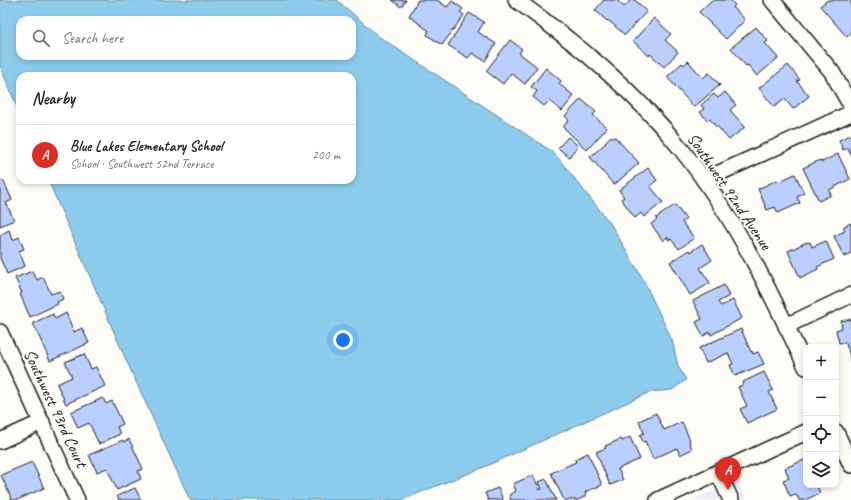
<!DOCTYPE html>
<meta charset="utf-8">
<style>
body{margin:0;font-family:Caveat,sans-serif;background:#f2f2f2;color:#202124}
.controls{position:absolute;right:12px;bottom:12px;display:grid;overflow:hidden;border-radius:8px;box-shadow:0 2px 6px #0003}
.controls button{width:36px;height:36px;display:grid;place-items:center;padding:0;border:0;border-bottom:1px solid #e0e0e0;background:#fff;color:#202124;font:20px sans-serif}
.you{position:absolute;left:343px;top:340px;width:14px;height:14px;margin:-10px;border:3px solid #fff;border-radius:50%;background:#1a73e8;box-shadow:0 0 0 6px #1a73e833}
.badge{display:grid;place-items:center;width:26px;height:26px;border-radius:50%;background:#d93025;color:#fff;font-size:13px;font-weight:700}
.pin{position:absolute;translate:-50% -33px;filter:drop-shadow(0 1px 2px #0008)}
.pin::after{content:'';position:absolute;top:21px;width:14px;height:12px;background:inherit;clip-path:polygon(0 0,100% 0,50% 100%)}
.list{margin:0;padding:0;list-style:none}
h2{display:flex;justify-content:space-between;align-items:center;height:52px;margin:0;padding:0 16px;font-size:17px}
h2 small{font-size:13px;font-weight:400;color:#757577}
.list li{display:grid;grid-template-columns:26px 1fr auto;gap:12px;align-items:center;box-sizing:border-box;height:60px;padding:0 16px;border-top:1px solid #e0e0e0}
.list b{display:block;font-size:15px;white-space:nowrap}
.list p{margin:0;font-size:13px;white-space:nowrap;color:#757577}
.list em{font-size:13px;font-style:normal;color:#757577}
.icon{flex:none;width:22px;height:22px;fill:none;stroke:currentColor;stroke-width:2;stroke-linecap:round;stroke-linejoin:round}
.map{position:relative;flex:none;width:851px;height:500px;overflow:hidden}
.search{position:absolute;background:#fff;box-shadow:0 2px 6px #0003;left:16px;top:16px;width:340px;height:44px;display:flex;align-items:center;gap:10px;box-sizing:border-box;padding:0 14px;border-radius:12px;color:#757577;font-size:15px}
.panel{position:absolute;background:#fff;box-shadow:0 2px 6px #0003;left:16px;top:72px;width:340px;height:112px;border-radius:12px}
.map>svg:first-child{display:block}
.built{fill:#e9eef9}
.water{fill:#8dcbed;stroke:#608599;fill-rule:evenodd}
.building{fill:#bbcfff;stroke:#1c1c1c}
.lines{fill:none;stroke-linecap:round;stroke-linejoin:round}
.minor-casing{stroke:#1c1c1c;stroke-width:18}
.minor{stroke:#fdfcf7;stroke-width:15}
.labels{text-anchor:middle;stroke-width:4;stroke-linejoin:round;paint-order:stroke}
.street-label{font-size:17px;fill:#1c1c1c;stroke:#fdfcf7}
</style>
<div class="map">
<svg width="851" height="500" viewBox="0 0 851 500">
<rect width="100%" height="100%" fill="#fdfcf7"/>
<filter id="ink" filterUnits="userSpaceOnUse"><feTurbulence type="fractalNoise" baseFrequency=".025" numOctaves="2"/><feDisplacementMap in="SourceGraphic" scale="8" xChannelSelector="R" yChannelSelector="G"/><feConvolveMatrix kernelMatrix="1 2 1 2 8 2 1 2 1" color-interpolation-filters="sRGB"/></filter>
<g filter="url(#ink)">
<polygon class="built" points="737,480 746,500 693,500"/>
<path class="water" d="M 0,0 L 337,0 L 378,36 L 554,153 L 610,223 L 643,279 L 672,340 L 678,366 L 686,380 L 672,390 L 650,392 L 482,468 L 401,500 L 190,500 L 127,362 L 48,180 L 352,180 L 352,76 L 20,76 L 20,114 L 0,66 ZM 20,20 L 352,20 L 352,56 L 20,56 Z"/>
<g class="building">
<polygon points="392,0 406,0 401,7"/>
<polygon points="418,0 437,0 447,7 452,1 463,9 460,12 464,15 442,45 427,35 429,31 409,16"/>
<polygon points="604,0 617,0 624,7 631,0 635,0 647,11 625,35 608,20 607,21 595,10"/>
<polygon points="712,0 730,0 735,5 733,7 745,20 726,39 699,12"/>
<polygon points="828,0 851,0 851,33 847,37 820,6"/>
<polygon points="469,13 484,22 478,32 496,44 485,61 472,53 468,58 448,45"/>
<polygon points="654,18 671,34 665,40 678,52 664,67 650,54 649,56 633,41"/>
<polygon points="756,27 768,41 765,43 778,58 757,76 748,65 746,66 731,48"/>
<polygon points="510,40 522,49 519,53 537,67 525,84 511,73 503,84 486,71"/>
<polygon points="688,61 703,78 709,73 720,85 694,107 667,77 682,63 684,65"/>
<polygon points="788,65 800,80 797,81 809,96 793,109 785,99 774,107 759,88"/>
<polygon points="546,68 561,81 559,84 574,96 562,111 549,101 544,106 533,97 537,91 531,87"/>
<polygon points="725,92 736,105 730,110 745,127 729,140 717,126 716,127 710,119 708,121 700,112 704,109 701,105 714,94 718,98"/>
<polygon points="581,99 596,112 593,115 607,128 587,150 563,127 569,120 565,116"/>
<polygon points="850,135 851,136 851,155 848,148 843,150 839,140"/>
<polygon points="611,136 613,138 615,137 639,163 614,185 590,157 606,143 605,142"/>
<polygon points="568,137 578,146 569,157 558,148"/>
<polygon points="838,154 850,179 829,190 831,195 819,201 803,168 820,160 822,162"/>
<polygon points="648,168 657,180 650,186 663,202 644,217 641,213 635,218 621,199 624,197 619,190"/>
<polygon points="795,174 804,193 797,197 800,203 778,213 775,207 767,210 758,189 777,180 778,182"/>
<polygon points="3,180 12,200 6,203 14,220 0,226 0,181"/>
<polygon points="675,205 686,219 682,222 694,238 679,249 671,239 669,240 667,237 663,241 651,224 657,220 656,218"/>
<polygon points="851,223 851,253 844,257 834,236 845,231 843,227"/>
<polygon points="9,230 13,240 19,237 24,249 19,251 25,266 7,274 0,258 0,235"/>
<polygon points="826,241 834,259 817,267 818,269 800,278 788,251 807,242 808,243 810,242 812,247"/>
<polygon points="702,244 712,260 700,268 710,283 690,295 670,262 689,250 690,252"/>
<polygon points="32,271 37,280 43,277 51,294 60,291 63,299 57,302 58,304 30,317 20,294 22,293 15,278"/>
<polygon points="724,285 729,296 718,302 721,306 733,300 742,318 711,335 710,332 703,336 696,322 702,319 693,301"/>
<polygon points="66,313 74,332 82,328 89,343 50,361 33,323 53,314 55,319"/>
<polygon points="851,319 851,364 848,348 847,348 846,342 839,343 836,330 842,328 841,321"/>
<polygon points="741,329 751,352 752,351 753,354 758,352 764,364 735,376 730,365 733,364 728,353 706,363 699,348"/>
<polygon points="84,354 91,369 96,367 105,386 66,404 57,384 72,377 65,362"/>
<polygon points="764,372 773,390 769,392 777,409 747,423 740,409 747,406 738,387 744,384 743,382"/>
<polygon points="103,398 106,404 112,401 123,424 117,427 120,434 99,444 89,423 78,428 71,412"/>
<polygon points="656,413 664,430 682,422 690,440 689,441 692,449 680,455 677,448 653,459 645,441 643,442 640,435 644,433 639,421"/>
<polygon points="630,437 640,459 618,469 623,480 610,485 596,452 606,448 605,446 621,439 622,441"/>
<polygon points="129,439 143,469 138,471 141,479 117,490 107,468 97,472 89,455 123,440 124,442"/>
<polygon points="588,453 602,485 585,492 586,496 578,500 564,500 551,473 576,462 575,459"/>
<polygon points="806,459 806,485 817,485 820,493 805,500 799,500 796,494 790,496 783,480 789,478 785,468"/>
<polygon points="32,462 44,488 17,500 12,500 1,475"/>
<polygon points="533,475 540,490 542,489 539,482 546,479 556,500 511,500 509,495 516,491 513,484"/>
<polygon points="135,488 141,500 119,500 117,496"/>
<polygon points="498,488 503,500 488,500 485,493"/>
</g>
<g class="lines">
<g class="minor-casing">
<g id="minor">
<path d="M 516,0 C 576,43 635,91 681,149 C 734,215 770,291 806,367"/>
<polyline points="772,0 832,72 851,106"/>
<polyline points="704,180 851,113"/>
<polyline points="786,326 851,295"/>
<polyline points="0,332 77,500"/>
<polyline points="836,432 851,465"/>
<polyline points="0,441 42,422"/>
<polyline points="718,472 731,500"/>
<polyline points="658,500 806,432"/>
</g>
</g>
<use href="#minor" class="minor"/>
</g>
</g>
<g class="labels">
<g class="street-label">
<text transform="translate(730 191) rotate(56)" y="6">Southwest 92nd Avenue</text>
<text transform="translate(56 408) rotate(65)" y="6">Southwest 93rd Court</text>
</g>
</g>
</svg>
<div class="controls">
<button>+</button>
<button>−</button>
<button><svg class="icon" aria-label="locate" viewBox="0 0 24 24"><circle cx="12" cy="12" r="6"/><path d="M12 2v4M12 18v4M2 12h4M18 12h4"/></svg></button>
<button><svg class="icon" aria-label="layers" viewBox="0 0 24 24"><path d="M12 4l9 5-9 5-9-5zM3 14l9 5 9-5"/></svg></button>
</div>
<div class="you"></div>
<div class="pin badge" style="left:728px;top:490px">A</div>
<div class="search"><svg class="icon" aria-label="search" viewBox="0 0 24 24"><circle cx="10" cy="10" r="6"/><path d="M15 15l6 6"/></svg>Search here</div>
<section class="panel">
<h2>Nearby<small></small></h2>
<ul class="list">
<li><span class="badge">A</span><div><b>Blue Lakes Elementary School</b><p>School · Southwest 52nd Terrace</p></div><em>200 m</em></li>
</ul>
</section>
</div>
